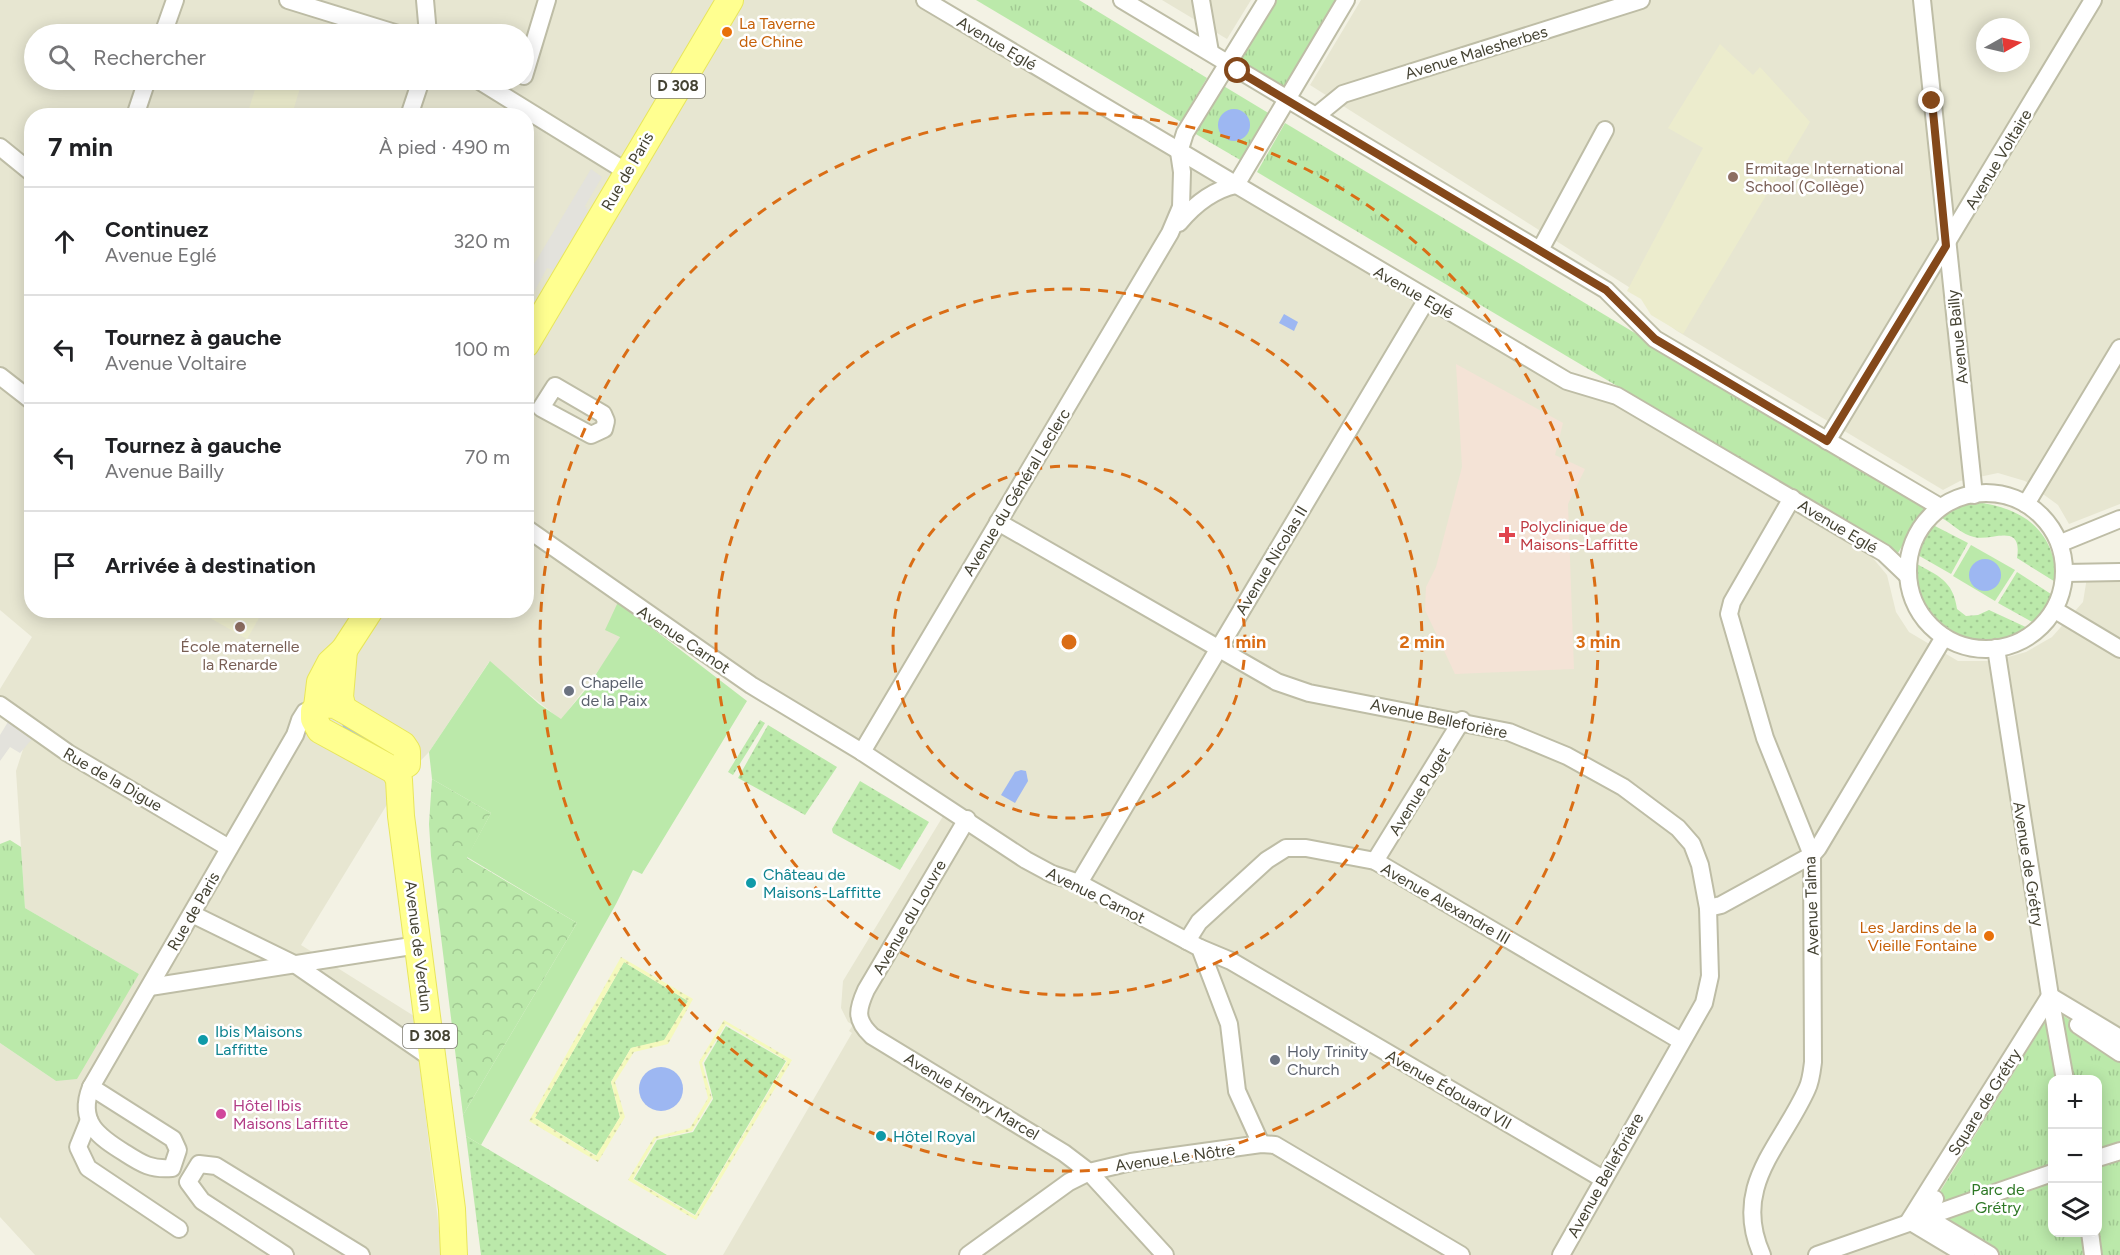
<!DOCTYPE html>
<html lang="fr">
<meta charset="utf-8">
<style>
body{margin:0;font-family:Figtree,sans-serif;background:#f6f6f6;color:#202124}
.controls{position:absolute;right:18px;bottom:18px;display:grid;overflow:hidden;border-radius:12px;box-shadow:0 3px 15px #0003}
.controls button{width:54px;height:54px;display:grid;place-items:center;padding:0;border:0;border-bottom:2px solid #e0e0e0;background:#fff;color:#202124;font:30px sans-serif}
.compass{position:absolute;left:1976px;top:18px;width:54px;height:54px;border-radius:50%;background:#fff;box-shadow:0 3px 15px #0003;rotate:82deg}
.stop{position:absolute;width:18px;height:18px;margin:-14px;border:4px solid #84481a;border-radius:50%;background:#fff}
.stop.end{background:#84481a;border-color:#fff;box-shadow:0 2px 6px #0008}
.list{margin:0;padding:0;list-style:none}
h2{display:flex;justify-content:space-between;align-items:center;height:78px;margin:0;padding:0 24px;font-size:26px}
h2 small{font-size:20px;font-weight:400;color:#757577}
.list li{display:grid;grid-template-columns:39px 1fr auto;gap:18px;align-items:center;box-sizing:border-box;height:108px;padding:0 24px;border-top:2px solid #e0e0e0}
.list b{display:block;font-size:22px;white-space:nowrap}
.list p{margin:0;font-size:20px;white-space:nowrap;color:#757577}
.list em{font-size:20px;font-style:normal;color:#757577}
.icon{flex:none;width:33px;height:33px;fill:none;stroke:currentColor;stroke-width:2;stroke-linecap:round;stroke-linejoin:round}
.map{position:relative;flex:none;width:2120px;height:1255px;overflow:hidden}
.search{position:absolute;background:#fff;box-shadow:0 3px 15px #0003;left:24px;top:24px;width:510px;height:66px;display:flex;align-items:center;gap:15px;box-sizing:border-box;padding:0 21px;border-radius:33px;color:#757577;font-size:22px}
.panel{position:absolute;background:#fff;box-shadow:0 3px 15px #0003;left:24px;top:108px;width:510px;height:510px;border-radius:24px}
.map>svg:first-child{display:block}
.residential{fill:#e7e6d1;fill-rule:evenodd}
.education{fill:#ececcd}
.medical{fill:#f4e3d6}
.grass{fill:url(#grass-dots)}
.forest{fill:url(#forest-crowns)}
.sand{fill:url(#sand-dots);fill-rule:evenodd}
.park{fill:url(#park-tufts);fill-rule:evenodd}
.garden{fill:#bbe9aa}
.parking{fill:#e3e2dc}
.water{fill:#9db7f2}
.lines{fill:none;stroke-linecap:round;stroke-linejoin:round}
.street-casing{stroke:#bebda6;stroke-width:20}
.primary-casing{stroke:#e8e65c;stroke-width:28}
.street{stroke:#fff;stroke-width:16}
.primary{stroke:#ffff90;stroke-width:26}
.route{stroke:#84481a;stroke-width:8}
.ring{fill:none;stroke:#da6d15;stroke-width:3;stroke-dasharray:10 8}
.food-dot{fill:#e8710a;stroke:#fff;stroke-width:2}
.education-dot{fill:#8d6e63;stroke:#fff;stroke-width:2}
.health-dot{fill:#e0444e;stroke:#fff;stroke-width:2}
.worship-dot{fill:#6b7280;stroke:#fff;stroke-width:2}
.culture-dot{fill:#0f9aa8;stroke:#fff;stroke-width:2}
.hotel-dot{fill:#d1479c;stroke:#fff;stroke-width:2}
.labels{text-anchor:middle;stroke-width:5;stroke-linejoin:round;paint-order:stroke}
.shield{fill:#fff;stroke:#7d7b70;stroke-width:1.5}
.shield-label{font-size:15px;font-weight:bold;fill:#454333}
.food-label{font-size:16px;fill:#c56008;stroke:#fff;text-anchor:start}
.street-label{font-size:16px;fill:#454333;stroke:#fff}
.education-label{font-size:16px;fill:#785e54;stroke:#fff;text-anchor:start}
.health-label{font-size:16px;fill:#be3a42;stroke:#fff;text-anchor:start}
.worship-label{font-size:16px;fill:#5b616d;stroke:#fff;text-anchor:start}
.culture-label{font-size:16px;fill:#0d838f;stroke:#fff;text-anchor:start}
.hotel-label{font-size:16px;fill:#b23c85;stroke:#fff;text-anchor:start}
.park-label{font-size:16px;fill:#2d7825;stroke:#fff}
.centre{fill:#da6d15;stroke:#fff;stroke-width:3}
.ring-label{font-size:18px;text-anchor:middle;font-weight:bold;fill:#da6d15;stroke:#fff;stroke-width:5;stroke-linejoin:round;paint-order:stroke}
</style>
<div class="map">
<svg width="2120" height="1255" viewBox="0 0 2120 1255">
<defs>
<pattern id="grass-dots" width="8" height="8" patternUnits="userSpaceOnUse" patternTransform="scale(1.5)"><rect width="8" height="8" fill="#bbe9aa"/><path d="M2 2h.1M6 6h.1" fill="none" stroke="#a2c993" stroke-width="1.8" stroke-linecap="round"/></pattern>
<pattern id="forest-crowns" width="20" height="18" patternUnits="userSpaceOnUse" patternTransform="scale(1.5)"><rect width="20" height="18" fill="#bbe9aa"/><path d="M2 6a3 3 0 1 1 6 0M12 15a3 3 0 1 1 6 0" fill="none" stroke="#a2c993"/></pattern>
<pattern id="sand-dots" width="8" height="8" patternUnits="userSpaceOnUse" patternTransform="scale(1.5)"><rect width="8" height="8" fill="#f5f9bd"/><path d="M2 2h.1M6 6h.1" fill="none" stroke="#d3d7a3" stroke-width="1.8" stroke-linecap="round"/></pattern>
<pattern id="park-tufts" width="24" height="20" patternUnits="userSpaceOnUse" patternTransform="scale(1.5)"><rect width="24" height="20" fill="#bbe9aa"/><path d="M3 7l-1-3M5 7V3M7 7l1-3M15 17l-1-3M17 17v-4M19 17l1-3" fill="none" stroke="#a2c993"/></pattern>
</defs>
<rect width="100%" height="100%" fill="#f3f2e4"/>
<g class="residential">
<path d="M 0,0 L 937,0 L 1872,557 L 1887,575 L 1896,612 L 1909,632 L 1958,661 L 1994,661 L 2026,652 L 2052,637 L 2083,602 L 2089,565 L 2120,564 L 2120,1255 L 723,1255 L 852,1033 L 849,1031 L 853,1025 L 848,1022 L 841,1008 L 843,981 L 948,808 L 620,596 L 620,637 L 610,655 L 561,720 L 489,662 L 429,752 L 402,780 L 301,945 L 414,1016 L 442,1255 L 35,1255 L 0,1217 L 0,1043 L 56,1081 L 139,974 L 25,908 L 16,771 L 28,734 L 0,704 L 0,689 L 32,637 L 0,610 ZM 34,34 L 524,34 L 524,80 L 34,80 ZM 32,116 L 526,116 L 526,610 L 32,610 ZM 2052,1080 L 2098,1080 L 2098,1232 L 2052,1232 Z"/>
<polygon points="1162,0 1251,0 1227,39"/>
<path d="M 1361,0 L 2120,0 L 2120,504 L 2069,524 L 2058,505 L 2025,481 L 1998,473 L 1960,481 L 1943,490 L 1677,331 L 1657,316 L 1643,296 L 1310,85 ZM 1985,27 L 2021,27 L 2021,63 L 1985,63 Z"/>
</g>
<g class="education">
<polygon points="1720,44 1753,75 1760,67 1810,122 1683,334 1651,315 1641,299 1627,291 1703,148 1668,128"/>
<polygon points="258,80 275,80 300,88 294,108 325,115 247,115"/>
<polygon points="198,611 263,611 247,639"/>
</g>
<polygon class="medical" points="1456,364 1563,423 1555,455 1585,469 1568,504 1574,669 1455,674 1425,610 1426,587 1436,567 1462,467"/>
<g class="grass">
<path d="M 1975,502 C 2024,508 2055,530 2057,583 L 2017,558 C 2023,521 1991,542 1974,537 C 1963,535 1951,523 1942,518 L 1954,505 Z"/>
<polygon points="1933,525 1968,543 1951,574 1916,554"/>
<path d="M 1915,563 C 1938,576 1953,580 1957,609 L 1966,616 L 1978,615 L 1989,610 L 2030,629 C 2015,635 1997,644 1980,643 C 1970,642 1958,635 1950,629 C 1925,613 1916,594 1915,563 Z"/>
<polygon points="2017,572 2051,594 2045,609 2034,623 1998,603"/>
<polygon points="760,720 765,723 733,775 728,772"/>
<polygon points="768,725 837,767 805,815 738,778"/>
<polygon points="860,781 929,822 900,870 833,833 832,829"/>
<polygon points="624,962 688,1001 664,1041 631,1048 611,1082 620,1117 597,1156 535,1118"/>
<polygon points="726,1026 786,1061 695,1215 634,1179 657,1140 693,1132 713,1099 704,1063"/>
<polygon points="466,1136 481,1145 667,1255 481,1255"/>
</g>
<polygon class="forest" points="432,779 491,813 467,858 577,923 463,1115 431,856 429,824"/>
<g class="sand">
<path d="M 621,957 L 693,999 L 668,1044 L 634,1052 L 615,1082 L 625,1117 L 598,1162 L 529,1121 ZM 624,962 L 688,1001 L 664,1040 L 631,1048 L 611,1082 L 620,1117 L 596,1156 L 535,1118 Z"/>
<path d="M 724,1020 L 792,1060 L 696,1220 L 628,1180 L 654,1137 L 690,1128 L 708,1098 L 699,1062 ZM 726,1024 L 787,1061 L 695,1216 L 633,1179 L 656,1139 L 692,1131 L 712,1098 L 702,1063 Z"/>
</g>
<g class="park">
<polygon points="976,0 1079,0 1207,78 1181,122"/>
<polygon points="1272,0 1339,0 1286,88 1236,59"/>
<polygon points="1222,85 1270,114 1242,161 1194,133"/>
<polygon points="1285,123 1925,507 1898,553 1257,172"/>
<polygon points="10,840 21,847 25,908 139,974 77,1079 56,1081 0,1043 0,844"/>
<path d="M 2053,1009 L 2120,1053 L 2120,1255 L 1990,1255 L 1925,1216 ZM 2052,1080 L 2098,1080 L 2098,1232 L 2052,1232 Z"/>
</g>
<g class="garden">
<polygon points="1971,545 2015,570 1995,601 1953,576"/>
<polygon points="618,602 747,701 642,874 633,870 616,904 481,1145 466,1136 463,1115 577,923 467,857 491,813 432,779 429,752 490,661 539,704 561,719 587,688 620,637 605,630"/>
</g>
<g class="parking">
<polygon points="591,169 602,177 585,206 588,211 554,270 547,268 527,305 527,276"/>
<polygon points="8,722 33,738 20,753 10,747 0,761 0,735"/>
</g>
<g class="water">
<circle cx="1234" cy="125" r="16"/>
<polygon points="1284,314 1298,322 1294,331 1279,323"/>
<circle cx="1985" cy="575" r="16"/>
<polygon points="342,721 394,753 393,755 388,756 343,728"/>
<polygon points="1021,770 1026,771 1028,781 1015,803 1001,795 1015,772"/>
<circle cx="661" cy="1089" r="22"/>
</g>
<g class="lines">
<g class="street-casing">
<g id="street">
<polyline points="288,0 398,34"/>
<polyline points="425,0 428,34"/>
<polyline points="925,0 1567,381 1617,396 1884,553 1906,574"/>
<polyline points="1122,0 1606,290 1655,339 1940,507"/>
<polyline points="1201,0 1210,52"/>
<polyline points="1922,0 1974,495"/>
<polyline points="163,34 175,0"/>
<polyline points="524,76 547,0"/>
<polyline points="478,80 627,172"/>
<polyline points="135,116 147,80"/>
<polyline points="409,116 421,80"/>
<polyline points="1316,116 1343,94 1641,0"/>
<polyline points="0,147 32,173"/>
<path d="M 1179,223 C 1194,205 1212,190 1236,185 L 1346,0"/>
<polyline points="1540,250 1605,130"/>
<polyline points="0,376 32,401"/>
<polygon points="555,386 603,414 606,421 604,429 591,435 541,408"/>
<polyline points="1827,441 2093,0"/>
<circle cx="1986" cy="571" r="78"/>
<polyline points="2026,504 2120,348"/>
<polyline points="998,522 1277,682 1309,693 1509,732 1567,756 1623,787 1678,828 1692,844 1700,865 1708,908 1710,976 1704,1003 1561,1255"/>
<polyline points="526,528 751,685 862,752 1026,860 1052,874 1079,883 1200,948 1229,1024 1237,1091 1261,1144"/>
<polyline points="2061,543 2120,519"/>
<polyline points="2065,573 2120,572"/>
<polyline points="2055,610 2120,649"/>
<polyline points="1996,648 2050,996 2065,1080"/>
<polyline points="0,705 68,753 229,848"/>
<polyline points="862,752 1170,233 1181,207 1182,172 1179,152 1185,133 1267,0"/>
<path d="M 967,819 L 866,990 C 857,1010 855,1020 872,1036 L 1064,1153 L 1089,1172 L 1165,1255"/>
<polyline points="1375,861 1462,720"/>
<polyline points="1079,883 1427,299"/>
<polyline points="1708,908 1721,905 1812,855 1818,848 1944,637"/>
<polyline points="192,914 296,965 434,1060"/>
<polyline points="1187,941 1199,922 1267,860 1286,848 1306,848 1375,861 1681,1041"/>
<polyline points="1200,948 1231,961 1603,1179"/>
<polyline points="150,987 418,945"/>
<polyline points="2078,1025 2120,1053"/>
<polyline points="91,1087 295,735 300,720 305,712 314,711"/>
<path d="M 91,1087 L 173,1139 L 178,1150 L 172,1168 C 152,1170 142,1164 125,1153 C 99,1137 77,1122 91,1087 Z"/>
<polyline points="89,1120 78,1147 88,1168 179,1229"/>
<polyline points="2098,1158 2120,1151"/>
<polyline points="1935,1199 1925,1216 1990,1255"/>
<polyline points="2090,1232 2093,1255"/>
<polyline points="285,1255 202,1201 188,1182 199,1164 216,1166 361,1255"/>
<polyline points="968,1255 1069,1182 1089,1172 1131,1162 1261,1144 1275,1145 1461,1255"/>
<path d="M 1762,1255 C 1731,1186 1781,1147 1807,1089 C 1811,1081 1812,1070 1813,1062 L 1812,855 L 1765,738 L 1729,614 L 1732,602 L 1792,498"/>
<polyline points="1817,1255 2052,1173"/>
<polyline points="1966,1255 1909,1221 2050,996 2120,1038"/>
</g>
</g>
<g class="primary-casing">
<g id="primary">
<polyline points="526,344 730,0"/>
<polygon points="321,704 335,705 343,709 403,745 407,751 407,764 395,771 320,730 314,719 314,711"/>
<polyline points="317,707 320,682 330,663 344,650 370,610"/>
<polyline points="343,709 340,697 344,650"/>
<polyline points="395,771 399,780 401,816 452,1209 454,1255"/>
</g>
</g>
<use href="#street" class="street"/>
<use href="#primary" class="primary"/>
</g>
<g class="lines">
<polyline class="route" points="1238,71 1606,290 1655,339 1827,441 1946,246 1932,101"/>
</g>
<g class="ring">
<circle cx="1069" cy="642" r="176"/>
<circle cx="1069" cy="642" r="353"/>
<circle cx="1069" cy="642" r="529"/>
</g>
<g class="food-dot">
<circle cx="727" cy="32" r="6"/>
<circle cx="1989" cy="936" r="6"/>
</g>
<g class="education-dot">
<circle cx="1733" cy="177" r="6"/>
<circle cx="240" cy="627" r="6"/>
</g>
<path class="health-dot" d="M1504 526h6v6h6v6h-6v6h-6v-6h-6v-6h6z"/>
<g class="worship-dot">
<circle cx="569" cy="691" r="6"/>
<circle cx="1275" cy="1060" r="6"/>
</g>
<g class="culture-dot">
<circle cx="751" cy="883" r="6"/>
<circle cx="203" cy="1040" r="6"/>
<circle cx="881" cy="1136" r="6"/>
</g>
<circle class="hotel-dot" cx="221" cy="1114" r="6"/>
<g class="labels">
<g class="shield">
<rect x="651" y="74" width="54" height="24" rx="4.5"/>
<rect x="403" y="1024" width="54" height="24" rx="4.5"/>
</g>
<g class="shield-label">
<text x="678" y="91">D 308</text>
<text x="430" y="1041">D 308</text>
</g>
<g class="food-label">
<text x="739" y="29">La Taverne<tspan x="739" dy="18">de Chine</tspan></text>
<text x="1977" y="933" text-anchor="end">Les Jardins de la<tspan x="1977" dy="18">Vieille Fontaine</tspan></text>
</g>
<g class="street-label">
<text transform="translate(997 43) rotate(31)" y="6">Avenue Eglé</text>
<text transform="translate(1476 52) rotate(-17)" y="6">Avenue Malesherbes</text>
<text transform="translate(1998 159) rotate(-59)" y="6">Avenue Voltaire</text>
<text transform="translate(627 171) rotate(-60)" y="6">Rue de Paris</text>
<text transform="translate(1414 292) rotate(30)" y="6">Avenue Eglé</text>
<text transform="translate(1957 337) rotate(-96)" y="6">Avenue Bailly</text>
<text transform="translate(1016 492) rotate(-59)" y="6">Avenue du Général Leclerc</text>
<text transform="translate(1838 526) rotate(31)" y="6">Avenue Eglé</text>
<text transform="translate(1271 560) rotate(-59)" y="6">Avenue Nicolas II</text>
<text transform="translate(684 639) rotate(34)" y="6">Avenue Carnot</text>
<text transform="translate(1439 718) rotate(12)" y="6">Avenue Belleforière</text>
<text transform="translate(113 779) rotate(30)" y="6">Rue de la Digue</text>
<text transform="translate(1419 791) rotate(-58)" y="6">Avenue Puget</text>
<text transform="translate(2029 864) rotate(81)" y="6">Avenue de Grétry</text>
<text transform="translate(1096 895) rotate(26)" y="6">Avenue Carnot</text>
<text transform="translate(1446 903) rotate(30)" y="6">Avenue Alexandre III</text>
<text transform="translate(1811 906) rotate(-92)" y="6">Avenue Talma</text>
<text transform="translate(193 911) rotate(-60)" y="6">Rue de Paris</text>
<text transform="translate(909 917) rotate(-60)" y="6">Avenue du Louvre</text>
<text transform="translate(419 946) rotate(83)" y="6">Avenue de Verdun</text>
<text transform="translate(1449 1089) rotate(30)" y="6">Avenue Édouard VII</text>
<text transform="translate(972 1096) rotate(31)" y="6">Avenue Henry Marcel</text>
<text transform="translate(1984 1102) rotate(-58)" y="6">Square de Grétry</text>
<text transform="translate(1175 1157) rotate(-8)" y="6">Avenue Le Nôtre</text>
<text transform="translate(1605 1175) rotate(-61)" y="6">Avenue Belleforière</text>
</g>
<g class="education-label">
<text x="1745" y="174">Ermitage International<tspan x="1745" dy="18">School (Collège)</tspan></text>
<text x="240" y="652" text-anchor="middle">École maternelle<tspan x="240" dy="18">la Renarde</tspan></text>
</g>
<g class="health-label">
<text x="1520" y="532">Polyclinique de<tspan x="1520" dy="18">Maisons-Laffitte</tspan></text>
</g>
<g class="worship-label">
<text x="581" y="688">Chapelle<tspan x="581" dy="18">de la Paix</tspan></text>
<text x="1287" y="1057">Holy Trinity<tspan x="1287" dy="18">Church</tspan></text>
</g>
<g class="culture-label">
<text x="763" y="880">Château de<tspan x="763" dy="18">Maisons-Laffitte</tspan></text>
<text x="215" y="1037">Ibis Maisons<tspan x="215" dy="18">Laffitte</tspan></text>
<text x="893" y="1142">Hôtel Royal</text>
</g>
<g class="hotel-label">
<text x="233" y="1111">Hôtel Ibis<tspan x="233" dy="18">Maisons Laffitte</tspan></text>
</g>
<g class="park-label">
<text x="1998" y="1195">Parc de<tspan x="1998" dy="18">Grétry</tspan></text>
</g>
</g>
<circle cx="1069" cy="642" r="9" class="centre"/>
<g class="ring-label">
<text x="1245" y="648">1 min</text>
<text x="1422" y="648">2 min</text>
<text x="1598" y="648">3 min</text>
</g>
</svg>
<div class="controls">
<button>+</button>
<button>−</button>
<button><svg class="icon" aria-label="layers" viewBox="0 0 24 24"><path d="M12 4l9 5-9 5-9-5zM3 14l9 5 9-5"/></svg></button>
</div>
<svg class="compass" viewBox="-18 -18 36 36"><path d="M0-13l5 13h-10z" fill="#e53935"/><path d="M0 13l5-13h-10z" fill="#757577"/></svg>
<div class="stop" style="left:1238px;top:71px"></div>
<div class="stop end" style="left:1932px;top:101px"></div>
<div class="search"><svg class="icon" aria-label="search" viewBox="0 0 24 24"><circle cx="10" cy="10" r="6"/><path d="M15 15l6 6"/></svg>Rechercher</div>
<section class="panel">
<h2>7 min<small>À pied · 490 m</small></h2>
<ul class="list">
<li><svg class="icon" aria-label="ahead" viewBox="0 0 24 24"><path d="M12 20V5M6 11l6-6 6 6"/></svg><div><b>Continuez</b><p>Avenue Eglé</p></div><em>320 m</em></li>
<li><svg class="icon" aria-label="left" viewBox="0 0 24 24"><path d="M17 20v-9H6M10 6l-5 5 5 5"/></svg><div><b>Tournez à gauche</b><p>Avenue Voltaire</p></div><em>100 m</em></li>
<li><svg class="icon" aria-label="left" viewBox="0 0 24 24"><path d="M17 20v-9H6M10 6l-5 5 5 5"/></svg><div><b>Tournez à gauche</b><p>Avenue Bailly</p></div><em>70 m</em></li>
<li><svg class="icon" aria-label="arrive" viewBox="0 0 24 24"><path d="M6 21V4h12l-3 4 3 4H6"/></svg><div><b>Arrivée à destination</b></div></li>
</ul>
</section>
</div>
